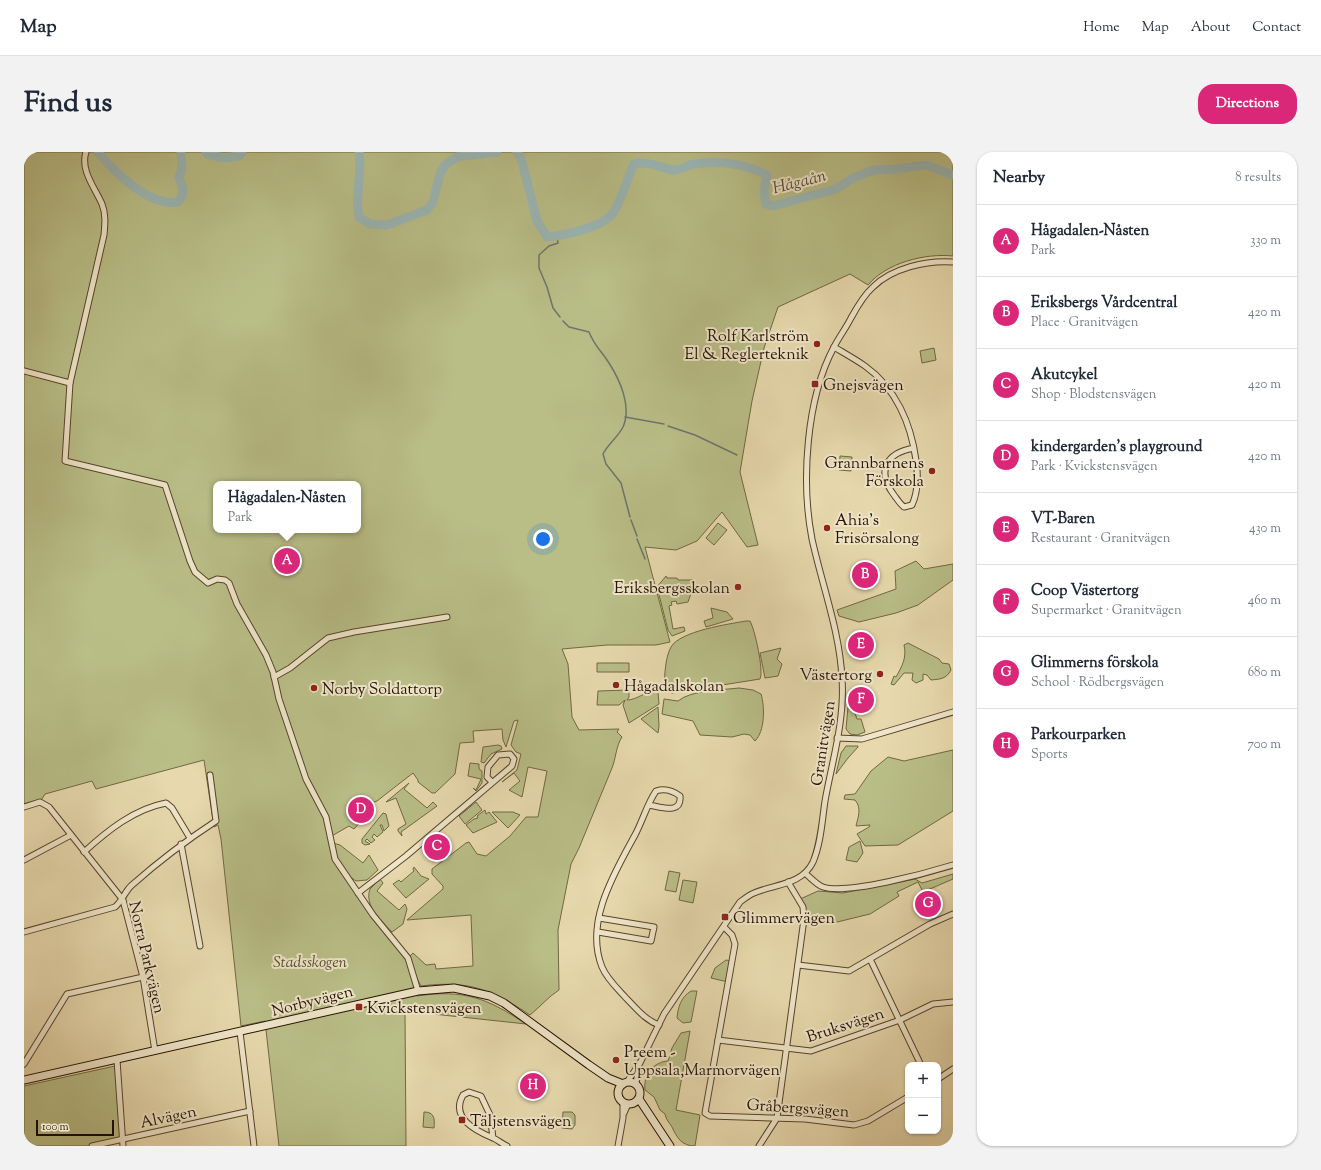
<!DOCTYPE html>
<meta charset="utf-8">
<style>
body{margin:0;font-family:"Sorts Mill Goudy",serif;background:#f2f2f3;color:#1f2937}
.controls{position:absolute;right:12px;bottom:12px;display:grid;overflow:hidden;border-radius:8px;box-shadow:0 1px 3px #0004}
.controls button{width:36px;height:36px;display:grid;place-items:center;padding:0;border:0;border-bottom:1px solid #e0e1e3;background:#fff;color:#1f2937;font:20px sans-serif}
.scale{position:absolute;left:12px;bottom:10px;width:78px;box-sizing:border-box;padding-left:4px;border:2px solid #271201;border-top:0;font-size:11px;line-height:14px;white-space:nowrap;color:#271201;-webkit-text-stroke:3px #efe6ca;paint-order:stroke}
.you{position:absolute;left:519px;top:387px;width:14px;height:14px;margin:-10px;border:3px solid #fff;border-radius:50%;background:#1a73e8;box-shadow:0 0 0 6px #1a73e833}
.badge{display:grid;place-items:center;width:26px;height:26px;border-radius:50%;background:#db2777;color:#fff;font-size:13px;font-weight:700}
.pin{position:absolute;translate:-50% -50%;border:2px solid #fff;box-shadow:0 1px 4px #0006}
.popup{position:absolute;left:189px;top:329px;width:148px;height:52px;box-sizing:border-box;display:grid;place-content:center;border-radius:8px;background:#fff;filter:drop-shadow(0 1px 3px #0005);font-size:13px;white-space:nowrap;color:#747a83}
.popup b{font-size:15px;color:#1f2937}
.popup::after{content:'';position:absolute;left:50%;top:100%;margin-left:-8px;border:8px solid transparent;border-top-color:#fff}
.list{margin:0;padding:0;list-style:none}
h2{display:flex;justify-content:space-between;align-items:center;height:52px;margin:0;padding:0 16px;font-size:17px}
h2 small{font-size:13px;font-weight:400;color:#747a83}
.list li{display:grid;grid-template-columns:26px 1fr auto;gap:12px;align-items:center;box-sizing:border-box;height:72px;padding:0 16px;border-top:1px solid #e0e1e3}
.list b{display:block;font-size:15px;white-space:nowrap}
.list p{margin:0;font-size:13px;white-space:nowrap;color:#747a83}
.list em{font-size:13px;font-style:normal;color:#747a83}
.map{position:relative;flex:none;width:929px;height:994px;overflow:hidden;border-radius:16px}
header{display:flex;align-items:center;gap:24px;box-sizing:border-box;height:56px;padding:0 20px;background:#fff;border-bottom:1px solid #e0e1e3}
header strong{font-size:19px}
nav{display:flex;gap:22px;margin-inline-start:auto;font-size:14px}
.intro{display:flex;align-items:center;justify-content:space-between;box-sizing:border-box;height:96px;padding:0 24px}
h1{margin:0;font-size:28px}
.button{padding:10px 18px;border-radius:16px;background:#db2777;color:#fff;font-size:14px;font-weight:700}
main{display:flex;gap:24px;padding:0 24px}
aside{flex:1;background:#fff;border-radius:16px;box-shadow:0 1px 3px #0004}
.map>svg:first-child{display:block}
.green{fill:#b9be87;stroke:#706844;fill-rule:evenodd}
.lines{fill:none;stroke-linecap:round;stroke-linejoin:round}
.stream{stroke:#6d756d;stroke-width:1.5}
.river{stroke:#9bb7b5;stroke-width:9}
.street-casing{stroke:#57442c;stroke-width:7}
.secondary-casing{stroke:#271201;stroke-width:9}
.street{stroke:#efe6ca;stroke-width:5}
.secondary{stroke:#efe6ca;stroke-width:7}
.poi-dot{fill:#8f2418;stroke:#efe6ca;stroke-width:1.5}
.labels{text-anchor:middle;stroke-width:4;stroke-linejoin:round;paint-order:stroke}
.poi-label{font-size:16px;fill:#271201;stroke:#efe6ca;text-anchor:start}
.street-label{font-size:16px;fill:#271201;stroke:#efe6ca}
.park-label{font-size:16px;font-style:italic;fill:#5a4e30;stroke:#efe6ca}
.water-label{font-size:17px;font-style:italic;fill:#504c40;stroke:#efe6ca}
</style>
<header>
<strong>Map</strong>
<nav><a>Home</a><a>Map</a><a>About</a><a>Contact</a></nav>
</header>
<div class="intro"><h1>Find us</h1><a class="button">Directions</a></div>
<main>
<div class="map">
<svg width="929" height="994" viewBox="0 0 929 994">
<rect width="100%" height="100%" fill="#e7d9ad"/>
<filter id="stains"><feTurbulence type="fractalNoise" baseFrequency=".005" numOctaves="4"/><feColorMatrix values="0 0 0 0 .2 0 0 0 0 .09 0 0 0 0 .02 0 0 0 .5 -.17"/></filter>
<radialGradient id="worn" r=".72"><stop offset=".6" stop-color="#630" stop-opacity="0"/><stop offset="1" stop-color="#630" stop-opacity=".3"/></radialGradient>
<g class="green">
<path d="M 0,0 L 929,0 L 929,104 C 901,101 862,111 844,133 L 826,122 L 754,155 L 740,196 L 728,249 L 716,320 L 734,393 L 723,395 L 698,360 L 673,389 L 652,398 L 621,395 L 646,490 L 632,493 L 583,493 L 538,497 L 544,512 L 548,565 L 555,578 L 595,577 L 593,580 L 598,585 C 592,594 592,606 588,616 L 555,696 L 547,712 L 534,778 L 535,838 C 524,845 516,855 506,863 C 467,837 444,828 397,834 L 388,817 L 392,833 L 393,844 C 440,837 463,846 502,872 L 381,859 L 382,994 L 255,994 L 241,869 L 217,874 L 197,687 L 194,673 L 190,675 L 180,608 L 72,637 L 68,629 L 21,642 L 16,650 L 0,655 ZM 192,332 L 334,332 L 334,378 L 192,378 ZM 494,568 L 487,593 L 492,600 L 497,602 L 493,618 L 478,630 L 490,621 L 496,629 L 485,638 L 498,645 L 504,615 L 523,619 L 514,665 L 502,665 L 486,684 L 462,704 L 453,702 L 445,690 L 442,691 L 408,717 L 408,722 L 419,734 L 419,737 L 383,768 L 447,763 L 449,814 L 412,817 L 411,812 L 402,813 L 389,801 L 384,806 L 318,718 L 306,685 L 325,674 L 330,677 L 350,655 L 347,651 L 353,649 L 389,621 L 394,628 L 394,630 L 408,641 L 411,641 L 431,622 L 436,591 L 450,590 L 449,579 L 478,577 L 479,588 L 482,595 L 490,569 Z"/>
<polygon points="910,196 912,208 898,211 896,199"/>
<polygon points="816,304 828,305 827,319 815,318"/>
<polygon points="694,371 703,378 690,393 682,386"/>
<polygon points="892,409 900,417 929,412 929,428 894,453 872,461 835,470 815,464 813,458 872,437 871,419"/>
<polygon points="642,424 643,426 653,426 654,428 669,428 670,433 664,450 653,452 652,449 647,450 648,453 645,454 649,477 660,475 661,479 648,484 644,478 633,435"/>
<polygon points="687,456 703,460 709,467 682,475 680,469 689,466"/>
<path d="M 722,469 L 726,469 C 731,478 740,519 736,527 L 648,541 L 641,538 L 640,534 C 641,522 641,506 647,495 C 656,479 705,472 722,469 Z"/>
<path d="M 884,491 L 915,507 L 918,511 L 925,512 L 927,518 C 922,527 917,527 907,528 L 903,523 L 899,522 L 899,528 L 892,531 L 888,528 L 889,521 L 880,521 L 870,533 L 867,532 L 870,524 L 872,525 C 878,514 883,506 880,493 Z"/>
<polygon points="757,496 753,507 758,512 754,524 741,526 736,501"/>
<polygon points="605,511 605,520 573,520 573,511"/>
<path d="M 715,536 L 729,538 L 737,542 C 741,555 741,579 731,589 L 726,583 L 720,582 L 708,585 L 676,583 L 669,569 L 638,562 L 640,547 L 654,549 C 667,538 698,538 715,536 Z"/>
<path d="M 605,538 L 605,545 L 603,548 C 614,548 621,538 634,540 L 635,552 L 605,571 L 599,553 L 601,548 L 595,553 L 573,553 L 574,539 Z"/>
<polygon points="828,553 833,567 837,567 841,580 833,583 826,582 822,577 824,555"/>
<polygon points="634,555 635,574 634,581 617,567"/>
<polygon points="474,593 477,594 478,597 467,602 460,611 457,610 459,595"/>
<polygon points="822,594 834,594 834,595 824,606 812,622 817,601"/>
<path d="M 929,598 L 929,659 L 874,693 L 841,694 L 833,682 L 845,675 L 846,673 L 832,674 C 834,665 838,656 831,648 L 820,647 L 821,643 L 831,642 L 847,619 L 864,605 L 880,609 Z"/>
<polygon points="446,611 455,612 455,617 458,619 458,631 452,639 449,636 452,638 457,627 444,624"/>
<polygon points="385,631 380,637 403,656 409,650 413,654 377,680 378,684 374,679 374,677 382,672 372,646 362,650"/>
<polygon points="452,650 458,658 441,672 435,664"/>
<polygon points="461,658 462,662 465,660 473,670 449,681 442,673 450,667 454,666 453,664"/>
<polygon points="468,660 489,660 496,663 484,676"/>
<polygon points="359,661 362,662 365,674 360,679 358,673 356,673 359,680 353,685 350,682 348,685 351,688 347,691 343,687 341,689 346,692 341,693 338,691 338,687"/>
<polygon points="836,689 839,701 833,710 822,708 825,695"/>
<path d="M 309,691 L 316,693 L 339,711 L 345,703 L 354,718 L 343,728 L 332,729 C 319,721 312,706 309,691 Z"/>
<polygon points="390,715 397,724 405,727 382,746 369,732 375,728 377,730 390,719 389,717"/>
<polygon points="645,719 656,721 652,740 641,738"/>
<polygon points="929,722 929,727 899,740 894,730 873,740 875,744 846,762 809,771 780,767 779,755 774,748 794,739 819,741 891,727 898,731"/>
<path d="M 356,727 L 359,731 L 353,739 L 375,758 L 381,752 L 383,757 L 379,772 L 368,780 C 357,768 340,754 346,737 Z"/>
<polygon points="659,728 673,730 669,751 655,748"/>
<polygon points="702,808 708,809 704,830 687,826 691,816"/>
<path d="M 667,839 L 673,839 L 667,870 L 659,871 L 653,866 C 654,855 657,845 667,839 Z"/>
<path d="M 666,879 L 652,958 L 676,963 L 671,994 C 658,994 653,986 648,975 C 645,970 642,968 641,962 L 636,958 L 630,945 L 621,938 C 619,922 630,910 644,909 L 648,896 L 657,881 Z"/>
<polygon points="91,914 99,987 68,994 0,994 0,934"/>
<path d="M 400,960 C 410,960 411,966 410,976 L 399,975 Z"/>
<polygon points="539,960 548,960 551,963 551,973 548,977 538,976"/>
</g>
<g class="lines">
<g class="stream">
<polyline points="533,84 534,91 525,94 515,103 515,116 523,135 529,156 536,165"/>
<path d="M 539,169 L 545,175 L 565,180 C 571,195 577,198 585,211 C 596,228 608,255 599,275 C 594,285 584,292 579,302 L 582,312 L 597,331 L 606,365"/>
<polyline points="601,265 640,272"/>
<polyline points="644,274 671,283 713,303"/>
<polyline points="607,368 613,384"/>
<polyline points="613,387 621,407"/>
</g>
<g class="river">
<path d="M 74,0 C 91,21 126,55 154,50 L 158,44 L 159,37 L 155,25 L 158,17 L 157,0"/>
<polyline points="182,0 183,2 200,6 215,4 218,0"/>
<path d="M 335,0 C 339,24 330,42 335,65 L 346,72 L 363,73 L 403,58 L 409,50 L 416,22 L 421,13 L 433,5 L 473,0"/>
<path d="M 493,0 L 497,6 L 513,69 L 523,85 C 540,83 578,76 589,61 C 596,52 604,24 610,12 C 623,8 636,16 649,18 C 656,19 663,13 670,12 C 694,8 722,12 743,23 L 740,39 L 742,52 L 749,54 L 812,37 L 829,26 L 850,18 L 873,17 L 902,13 L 929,23"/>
</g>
<g class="street-casing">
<g id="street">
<path d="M 810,195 C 820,201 831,207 841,214 C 872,236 887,272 892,308 C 894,322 894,340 888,353 L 880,355 C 876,352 873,347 870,343 C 852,319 862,301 890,296"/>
<polyline points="0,219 46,231 41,309 141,333 166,409 171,420 184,431 193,427 201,428 205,431 213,452 242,503 249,520 255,547 282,627 302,665 311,707 349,763 384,806 394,839"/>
<path d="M 46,231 L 80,83 C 81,72 82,62 78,52 C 71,36 56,18 62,0"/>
<polyline points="250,525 266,516 304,486 330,480 423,465"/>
<polyline points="813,586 838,587 929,560"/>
<path d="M 625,653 C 637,655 658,663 656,644 C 648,638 641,636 632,639 C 623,652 619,668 611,683 C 591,720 560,770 578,815 C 583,827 593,836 602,846 C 612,856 621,868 635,873"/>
<polyline points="0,655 16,650 25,655 99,748 119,825 131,899"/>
<polyline points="157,692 176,794"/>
<path d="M 60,700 C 83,679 110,657 142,651 L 148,656 L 166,686"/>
<polyline points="0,708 47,683"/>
<path d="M 782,722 C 787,726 793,733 799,735 C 823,743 903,721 929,713"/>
<polyline points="334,741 382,704 488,614 490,607 486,602 474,603 464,615 463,625 468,630"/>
<polyline points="700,775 708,783 711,792 681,961 686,964 781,967 830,973 844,969 884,945"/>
<path d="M 0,780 L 91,755 C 99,748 101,739 108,733 C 135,709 163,688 192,669 L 186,623"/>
<polyline points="574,780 627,789 630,775 575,766"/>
<polyline points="846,807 897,913"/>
<polyline points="774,813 825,819 906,772 929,762"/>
<polyline points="216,880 230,994"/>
<polyline points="694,888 787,899 876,868 909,852 929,850"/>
<polyline points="93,908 99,994"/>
<polyline points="0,912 43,842 119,825"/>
<polyline points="914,927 929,917"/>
<path d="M 603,930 L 616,911 L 640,862 L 716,750 C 720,747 725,743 730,741 C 751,732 778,733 789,710 C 797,691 798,669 801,649 C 808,610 821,568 818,527 C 816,480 798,433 788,387 C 777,330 782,247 810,195 C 815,185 822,176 827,166 C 833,155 840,143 849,135 C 868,116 903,108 929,110"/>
<polyline points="612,931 615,916"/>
<polyline points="600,961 604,952"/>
<path d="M 469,986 L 466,963 L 457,944 L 445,940 L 439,943 C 426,966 452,979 469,986 C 474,988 478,992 483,994"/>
<polyline points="68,994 226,959"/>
<polyline points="594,994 599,966 599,950"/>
<polyline points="735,994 753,966 780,767 779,755 764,730"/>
</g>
</g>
<g class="secondary-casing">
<g id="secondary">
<polyline points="0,928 394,839 430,836 466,844 480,851 565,913 584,926 599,932"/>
<circle cx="605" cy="941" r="11"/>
<polyline points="615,947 646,994"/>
</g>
</g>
<use href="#street" class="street"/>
<use href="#secondary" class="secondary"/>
</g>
<g class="poi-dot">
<circle cx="793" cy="192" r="4"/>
<rect x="787" y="228" width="8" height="8" rx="2"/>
<circle cx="908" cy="319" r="4"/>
<circle cx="803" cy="376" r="4"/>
<circle cx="714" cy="435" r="4"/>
<circle cx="856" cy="522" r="4"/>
<circle cx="592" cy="533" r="4"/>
<circle cx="290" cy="536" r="4"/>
<rect x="697" y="761" width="8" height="8" rx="2"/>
<rect x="331" y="851" width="8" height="8" rx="2"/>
<circle cx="592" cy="908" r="4"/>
<rect x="434" y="964" width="8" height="8" rx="2"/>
</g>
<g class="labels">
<g class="poi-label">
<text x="785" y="189" text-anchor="end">Rolf Karlström<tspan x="785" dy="18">El &amp; Reglerteknik</tspan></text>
<text x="799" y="238">Gnejsvägen</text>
<text x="900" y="316" text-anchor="end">Grannbarnens<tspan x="900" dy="18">Förskola</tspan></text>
<text x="811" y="373">Ahia's<tspan x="811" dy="18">Frisörsalong</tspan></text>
<text x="706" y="441" text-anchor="end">Eriksbergsskolan</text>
<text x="848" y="528" text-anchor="end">Västertorg</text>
<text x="600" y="539">Hågadalskolan</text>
<text x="298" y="542">Norby Soldattorp</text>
<text x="709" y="771">Glimmervägen</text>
<text x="343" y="861">Kvickstensvägen</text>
<text x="600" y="905">Preem -<tspan x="600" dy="18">Uppsala,Marmorvägen</tspan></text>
<text x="446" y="974">Täljstensvägen</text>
</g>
<g class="street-label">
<text transform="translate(798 591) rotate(-81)" y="6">Granitvägen</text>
<text transform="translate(124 805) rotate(77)" y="6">Norra Parkvägen</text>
<text transform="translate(288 848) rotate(-14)" y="6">Norbyvägen</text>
<text transform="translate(821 872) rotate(-18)" y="6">Bruksvägen</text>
<text transform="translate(774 955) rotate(4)" y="6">Gråbergsvägen</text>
<text transform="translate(144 964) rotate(-12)" y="6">Alvägen</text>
</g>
<g class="park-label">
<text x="286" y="815">Stadsskogen</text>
</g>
<g class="water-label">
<text transform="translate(775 29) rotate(-14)" y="6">Hågaån</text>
</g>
</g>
<rect width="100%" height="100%" filter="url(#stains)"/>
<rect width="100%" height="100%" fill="url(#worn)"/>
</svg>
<div class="controls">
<button>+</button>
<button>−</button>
</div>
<div class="scale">100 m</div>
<div class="you"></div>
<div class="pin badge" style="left:263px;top:409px">A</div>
<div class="popup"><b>Hågadalen-Nåsten</b>Park</div>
<div class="pin badge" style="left:841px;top:423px">B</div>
<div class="pin badge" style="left:413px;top:695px">C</div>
<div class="pin badge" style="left:337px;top:658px">D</div>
<div class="pin badge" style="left:837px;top:493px">E</div>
<div class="pin badge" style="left:837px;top:548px">F</div>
<div class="pin badge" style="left:904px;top:752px">G</div>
<div class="pin badge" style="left:509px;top:934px">H</div>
</div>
<aside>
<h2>Nearby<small>8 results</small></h2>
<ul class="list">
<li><span class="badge">A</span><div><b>Hågadalen-Nåsten</b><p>Park</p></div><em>330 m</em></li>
<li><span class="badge">B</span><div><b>Eriksbergs Vårdcentral</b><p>Place · Granitvägen</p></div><em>420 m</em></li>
<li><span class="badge">C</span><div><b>Akutcykel</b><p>Shop · Blodstensvägen</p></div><em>420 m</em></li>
<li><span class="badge">D</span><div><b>kindergarden's playground</b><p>Park · Kvickstensvägen</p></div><em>420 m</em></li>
<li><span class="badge">E</span><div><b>VT-Baren</b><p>Restaurant · Granitvägen</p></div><em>430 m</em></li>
<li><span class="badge">F</span><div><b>Coop Västertorg</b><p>Supermarket · Granitvägen</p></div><em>460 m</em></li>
<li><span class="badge">G</span><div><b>Glimmerns förskola</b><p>School · Rödbergsvägen</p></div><em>680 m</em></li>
<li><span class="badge">H</span><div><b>Parkourparken</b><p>Sports</p></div><em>700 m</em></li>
</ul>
</aside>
</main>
